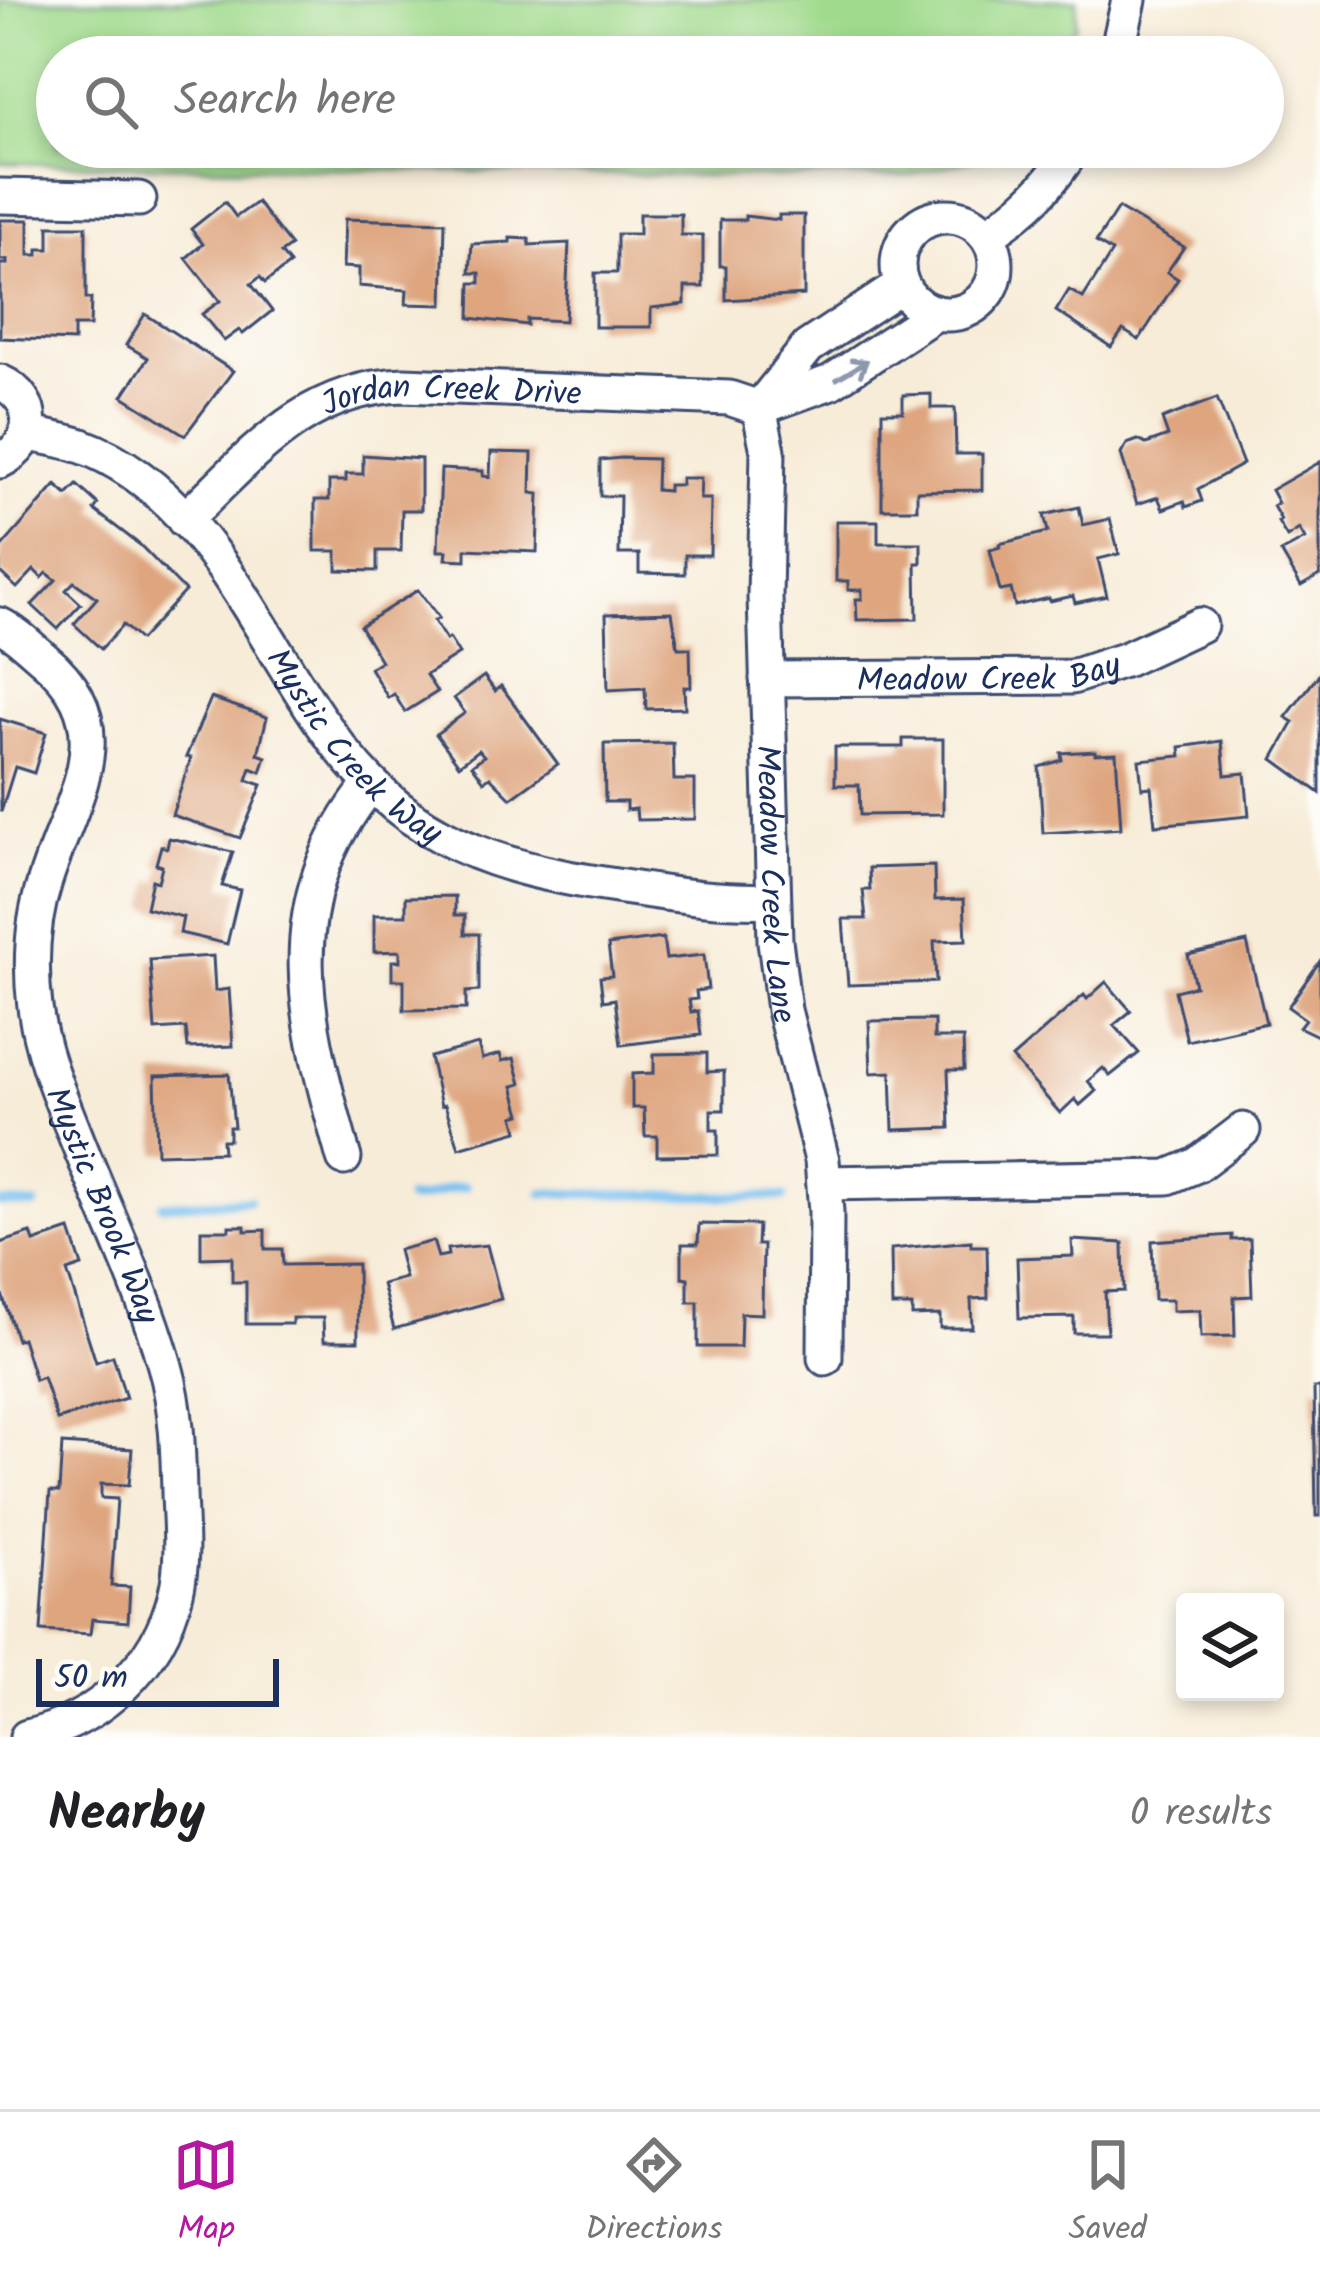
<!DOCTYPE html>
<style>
body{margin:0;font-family:Kalam,sans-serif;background:#f6f6f6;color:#202124}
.controls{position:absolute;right:36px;bottom:36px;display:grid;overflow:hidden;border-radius:12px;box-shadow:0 6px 18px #0003}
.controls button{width:108px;height:108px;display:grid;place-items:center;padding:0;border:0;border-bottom:3px solid #e0e0e0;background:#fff;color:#202124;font:60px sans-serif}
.scale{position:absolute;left:36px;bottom:30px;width:243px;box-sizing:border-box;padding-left:12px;border:6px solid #1b2f5e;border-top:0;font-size:33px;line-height:42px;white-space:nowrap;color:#1b2f5e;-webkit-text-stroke:9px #fdfcf7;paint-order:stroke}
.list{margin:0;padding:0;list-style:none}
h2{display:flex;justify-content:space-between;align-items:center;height:156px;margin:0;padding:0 48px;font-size:51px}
h2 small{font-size:39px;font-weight:400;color:#757577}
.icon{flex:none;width:66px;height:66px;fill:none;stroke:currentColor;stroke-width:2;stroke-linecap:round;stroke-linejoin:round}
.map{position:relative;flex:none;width:1320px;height:1737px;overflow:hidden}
.search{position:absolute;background:#fff;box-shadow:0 6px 18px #0003;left:36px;right:36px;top:36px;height:132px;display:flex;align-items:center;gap:30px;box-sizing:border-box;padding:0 42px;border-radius:66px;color:#757577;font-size:45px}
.sheet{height:372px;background:#fff}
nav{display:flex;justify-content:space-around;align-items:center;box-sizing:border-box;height:168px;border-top:3px solid #e0e0e0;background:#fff;font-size:33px;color:#757577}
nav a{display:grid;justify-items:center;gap:6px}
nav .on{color:#b5179e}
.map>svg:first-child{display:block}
.green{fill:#a0da8d;stroke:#5e8476;stroke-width:3}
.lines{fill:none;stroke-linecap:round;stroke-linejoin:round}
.stream{stroke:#78c0f0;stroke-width:9}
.building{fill:#dea57f}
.minor-casing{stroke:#3c4b70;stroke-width:39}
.minor{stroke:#fff;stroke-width:33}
.oneway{stroke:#8d97ae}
.labels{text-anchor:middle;stroke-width:10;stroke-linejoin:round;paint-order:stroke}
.street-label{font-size:33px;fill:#1b2f5e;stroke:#fdfcf7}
</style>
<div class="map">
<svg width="1320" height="1737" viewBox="0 0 1320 1737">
<rect width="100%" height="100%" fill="#fdfcf7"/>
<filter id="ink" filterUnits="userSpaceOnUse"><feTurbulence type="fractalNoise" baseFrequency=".00833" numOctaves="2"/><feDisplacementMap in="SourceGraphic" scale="24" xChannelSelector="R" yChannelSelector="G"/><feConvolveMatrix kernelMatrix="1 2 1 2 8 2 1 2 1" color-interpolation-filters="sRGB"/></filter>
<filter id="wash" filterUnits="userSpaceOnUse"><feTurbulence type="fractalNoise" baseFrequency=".004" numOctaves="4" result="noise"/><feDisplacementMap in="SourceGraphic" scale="48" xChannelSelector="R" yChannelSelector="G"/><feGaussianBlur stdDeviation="2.7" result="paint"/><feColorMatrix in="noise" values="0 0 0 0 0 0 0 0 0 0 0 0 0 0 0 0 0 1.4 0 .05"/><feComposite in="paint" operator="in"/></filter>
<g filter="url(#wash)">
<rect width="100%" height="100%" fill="#f7ecd8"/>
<polygon class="green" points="0,0 1077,0 1076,25 1058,57 57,57 57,147 1008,147 1005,152 907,176 768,177 0,163"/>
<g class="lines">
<g class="stream">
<polyline points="543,1193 784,1197"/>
<path d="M 408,1199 C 428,1201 444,1186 465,1187"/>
<polyline points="0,1203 35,1205"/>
<polyline points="162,1205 249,1200"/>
</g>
</g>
<g id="blocks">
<g class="building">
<polygon points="225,202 236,217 257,202 291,246 281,253 290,264 265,283 260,277 251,284 272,311 243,334 239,330 224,341 202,314 220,301 186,258 203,244 191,229"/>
<polygon points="1118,208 1184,247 1167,272 1178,279 1139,340 1123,330 1111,347 1056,311 1069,290 1083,298 1112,252 1096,242"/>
<polygon points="639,214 681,214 681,235 703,235 703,287 685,287 685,304 651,308 651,327 595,327 595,273 617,273 617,234 639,234"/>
<polygon points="779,215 804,215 804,295 726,300 726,266 720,266 720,220 745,220 745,216 779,220"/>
<polygon points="345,219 445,222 443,305 406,304 407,290 359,286 359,268 343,267"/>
<polygon points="0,220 29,220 29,255 38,255 38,249 49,249 49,226 86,226 86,299 91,299 90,326 74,326 74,341 0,338 0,264 7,264 7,260 0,260"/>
<polygon points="510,238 529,239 529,245 569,243 565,321 527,319 527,325 470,318 471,283 480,283 480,273 470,273 472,244 510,242"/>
<polygon points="145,314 233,371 185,435 123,396 148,358 126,345"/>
<polygon points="931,394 931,408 955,408 956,454 982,454 982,490 917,491 917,509 882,509 882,412 903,412 903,395"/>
<polygon points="1217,398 1243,464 1198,489 1202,501 1186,507 1184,501 1163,509 1158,497 1137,504 1121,454 1127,444 1138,440 1146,444 1168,436 1162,419"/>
<polygon points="491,452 532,453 531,493 539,494 537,552 466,549 466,560 446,559 447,551 438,551 441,469 483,471 483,476 490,477"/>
<polygon points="363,455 421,459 421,510 402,510 401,551 377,551 377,571 337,570 337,551 315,551 315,500 329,500 329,481 346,481 346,474 363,474"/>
<polygon points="621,458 657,459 656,490 668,491 668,485 681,485 681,478 701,478 700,499 711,499 710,555 685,555 685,574 639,573 639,554 619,554 620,496 600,496 600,460"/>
<polygon points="1320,462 1320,575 1301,586 1281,552 1305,539 1299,529 1287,537 1278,522 1281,520 1273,506 1278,503 1271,490"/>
<polygon points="56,485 67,495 77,485 98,504 94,510 140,545 185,591 140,640 123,625 101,649 74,624 97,598 74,582 66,590 81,604 58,629 32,605 56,580 47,573 42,578 34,570 17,588 0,572 0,549"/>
<polygon points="1079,507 1083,525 1110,519 1119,554 1098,559 1107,596 1075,603 1073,596 1050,601 1049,598 1015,606 1011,589 1000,591 990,550 1000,547 999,544 1048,532 1044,515"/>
<polygon points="836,521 878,521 878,543 921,543 921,563 916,563 917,619 857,620 856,599 862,599 862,590 848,590 848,581 836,581"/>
<polygon points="418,590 439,618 434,621 446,640 449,638 459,654 426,675 437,692 405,712 394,694 388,698 370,668 381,661 360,626"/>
<polygon points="672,612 678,648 690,648 691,687 684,687 685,708 646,709 645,688 608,690 606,614"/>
<polygon points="1320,673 1320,793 1273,759 1294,722 1286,717"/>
<polygon points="484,676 495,691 501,686 558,764 511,798 490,777 484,781 472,765 484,756 479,750 459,765 436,734 465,713 454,698"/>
<polygon points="211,698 267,717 258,754 266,757 261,772 251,768 247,780 262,785 240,838 172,815 191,758 186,757"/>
<polygon points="0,719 46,733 34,773 15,767 1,812"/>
<polygon points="903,739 943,739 943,814 860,815 859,785 835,785 835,747 903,747"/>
<polygon points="1222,741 1225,775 1245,773 1249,816 1155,825 1151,787 1142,788 1139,760 1181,756 1180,747"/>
<polygon points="673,743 674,780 695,780 695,819 637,820 636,809 626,810 626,802 605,802 604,744"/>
<polygon points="1095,751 1095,754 1116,753 1121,828 1043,833 1039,767 1062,760 1061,753"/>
<polygon points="169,838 233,852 222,886 240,890 227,944 180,933 183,917 146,908 152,880 158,882 162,866 156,864 161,846 167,848"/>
<polygon points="934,866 935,900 964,899 966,940 934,941 936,982 848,985 843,919 866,919 863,890 870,890 869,868"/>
<polygon points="455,896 455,915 465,915 465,934 479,934 479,991 466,992 466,1009 404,1010 404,980 392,980 392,961 400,961 400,951 374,952 374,915 406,915 406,897"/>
<polygon points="663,938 666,959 704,955 708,989 696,991 697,999 689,1000 691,1012 698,1011 701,1035 621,1045 615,999 603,1001 600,977 612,976 608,945"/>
<polygon points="1247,942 1266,1023 1187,1041 1175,991 1195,986 1188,955"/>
<polygon points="213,956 215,991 229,989 233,1046 188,1048 186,1028 155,1030 150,960"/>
<polygon points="1320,961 1320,1037 1299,1027 1305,1019 1288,1007"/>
<polygon points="1106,982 1131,1011 1114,1025 1139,1053 1110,1076 1103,1068 1088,1081 1096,1091 1080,1105 1075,1099 1060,1113 1012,1058 1084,995 1087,999"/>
<polygon points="934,1020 934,1038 963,1038 964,1070 948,1070 950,1128 893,1130 891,1072 871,1073 869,1021"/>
<polygon points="478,1044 482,1059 500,1054 502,1061 514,1058 521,1084 513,1086 521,1114 514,1116 518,1131 459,1148 445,1105 441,1106 430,1057"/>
<polygon points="707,1053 707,1072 724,1071 724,1110 711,1110 711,1130 718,1130 718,1155 657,1156 657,1136 645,1136 644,1108 632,1108 632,1074 654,1073 654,1054"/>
<polygon points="229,1074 234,1127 229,1127 229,1140 222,1140 223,1152 157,1154 155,1076"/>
<polygon points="699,1224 758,1225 757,1245 763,1245 762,1314 741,1313 740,1347 698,1347 698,1302 688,1302 688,1278 682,1277 682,1244 698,1244"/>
<polygon points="229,1226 245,1226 245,1231 265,1230 265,1249 282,1249 283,1265 357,1264 358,1341 324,1341 323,1318 292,1318 292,1324 246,1324 246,1282 232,1282 232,1257 201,1258 201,1230 229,1230"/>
<polygon points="70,1230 82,1266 67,1271 96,1362 113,1356 126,1398 57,1420 43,1377 35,1380 22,1338 17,1340 0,1288 0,1243 31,1233 34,1242"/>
<polygon points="1232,1235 1232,1240 1250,1239 1252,1296 1234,1297 1235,1336 1201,1337 1200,1310 1172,1311 1172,1300 1154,1300 1152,1241"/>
<polygon points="1072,1240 1123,1243 1124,1291 1105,1292 1107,1333 1074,1333 1074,1317 1019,1318 1017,1258 1073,1256"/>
<polygon points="433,1241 438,1257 448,1255 447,1249 487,1245 501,1299 394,1329 382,1284 405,1278 398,1250"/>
<polygon points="971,1241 971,1246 987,1246 988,1298 971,1299 972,1328 940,1328 940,1315 912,1316 912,1306 892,1306 891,1249"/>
<polygon points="1314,1388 1320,1388 1320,1516 1316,1516"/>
<polygon points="62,1444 132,1449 129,1485 101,1484 101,1498 117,1499 111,1586 130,1587 128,1622 92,1619 90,1634 41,1631 50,1492 59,1492"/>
</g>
</g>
</g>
<g filter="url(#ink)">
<use href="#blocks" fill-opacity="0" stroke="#3c4b70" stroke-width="3"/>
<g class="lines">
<g class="minor-casing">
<g id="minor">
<polyline points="1116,57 1129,0"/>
<polyline points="0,196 139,199"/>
<circle cx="947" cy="265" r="49"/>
<path d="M 987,235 C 1025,210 1050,186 1074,147"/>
<path d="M 0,382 C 39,399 37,444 0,461"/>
<polyline points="760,407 808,347 902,285"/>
<path id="s1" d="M 759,408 L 768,451 L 765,597 L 775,941 L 784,1010 L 822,1160 L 826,1212 L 825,1358"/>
<path id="s2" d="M 28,434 C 46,437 64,440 82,446 C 224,498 271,682 370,782 C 442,857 537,875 636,889 C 682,896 726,902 772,900"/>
<path id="s3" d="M 184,520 C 252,456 304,388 404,385 L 729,398 L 759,408 L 831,382 L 936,313"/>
<path id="s4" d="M 0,625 C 16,633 29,646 43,658 C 127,727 70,800 45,881 C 32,921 30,966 35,1007 C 41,1053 59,1094 76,1137 C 106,1213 143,1288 165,1366 C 177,1408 178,1450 179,1493 C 180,1526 184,1560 176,1593 C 159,1665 99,1721 27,1737"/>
<path id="s5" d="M 767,679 L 1072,677 L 1127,659 L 1200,625"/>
<path d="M 344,1158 C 306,1022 272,906 371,784"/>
<polyline points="824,1183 1168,1177 1197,1165 1243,1130"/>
</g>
</g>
<use href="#minor" class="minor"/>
</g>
<defs><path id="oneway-shaft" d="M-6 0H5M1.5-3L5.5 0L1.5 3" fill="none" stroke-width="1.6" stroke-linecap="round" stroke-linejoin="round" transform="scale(3)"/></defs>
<use class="oneway" href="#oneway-shaft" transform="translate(852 370) rotate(-31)"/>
</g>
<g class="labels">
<g class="street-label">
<text dy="12" stroke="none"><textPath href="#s3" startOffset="312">Jordan Creek Drive</textPath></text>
<text dy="12" stroke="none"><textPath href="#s5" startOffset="222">Meadow Creek Bay</textPath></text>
<text dy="12" stroke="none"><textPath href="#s2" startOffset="468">Mystic Creek Way</textPath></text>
<text dy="12" stroke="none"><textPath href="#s1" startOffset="477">Meadow Creek Lane</textPath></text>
<text dy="12" stroke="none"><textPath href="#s4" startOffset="636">Mystic Brook Way</textPath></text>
</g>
</g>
</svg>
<div class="controls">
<button><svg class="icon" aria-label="layers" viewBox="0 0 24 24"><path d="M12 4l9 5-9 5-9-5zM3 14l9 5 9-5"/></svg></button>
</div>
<div class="scale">50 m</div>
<div class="search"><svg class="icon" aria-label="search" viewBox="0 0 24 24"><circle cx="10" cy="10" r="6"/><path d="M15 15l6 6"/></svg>Search here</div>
</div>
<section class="sheet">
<h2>Nearby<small>0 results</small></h2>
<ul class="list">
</ul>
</section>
<nav>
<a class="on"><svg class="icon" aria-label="map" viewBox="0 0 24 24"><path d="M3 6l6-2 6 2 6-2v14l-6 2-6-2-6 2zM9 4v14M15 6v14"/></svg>Map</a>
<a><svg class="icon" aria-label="directions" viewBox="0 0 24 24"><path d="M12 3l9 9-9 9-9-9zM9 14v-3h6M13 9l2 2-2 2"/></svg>Directions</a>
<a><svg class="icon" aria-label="saved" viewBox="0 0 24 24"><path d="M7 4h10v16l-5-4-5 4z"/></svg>Saved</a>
</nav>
